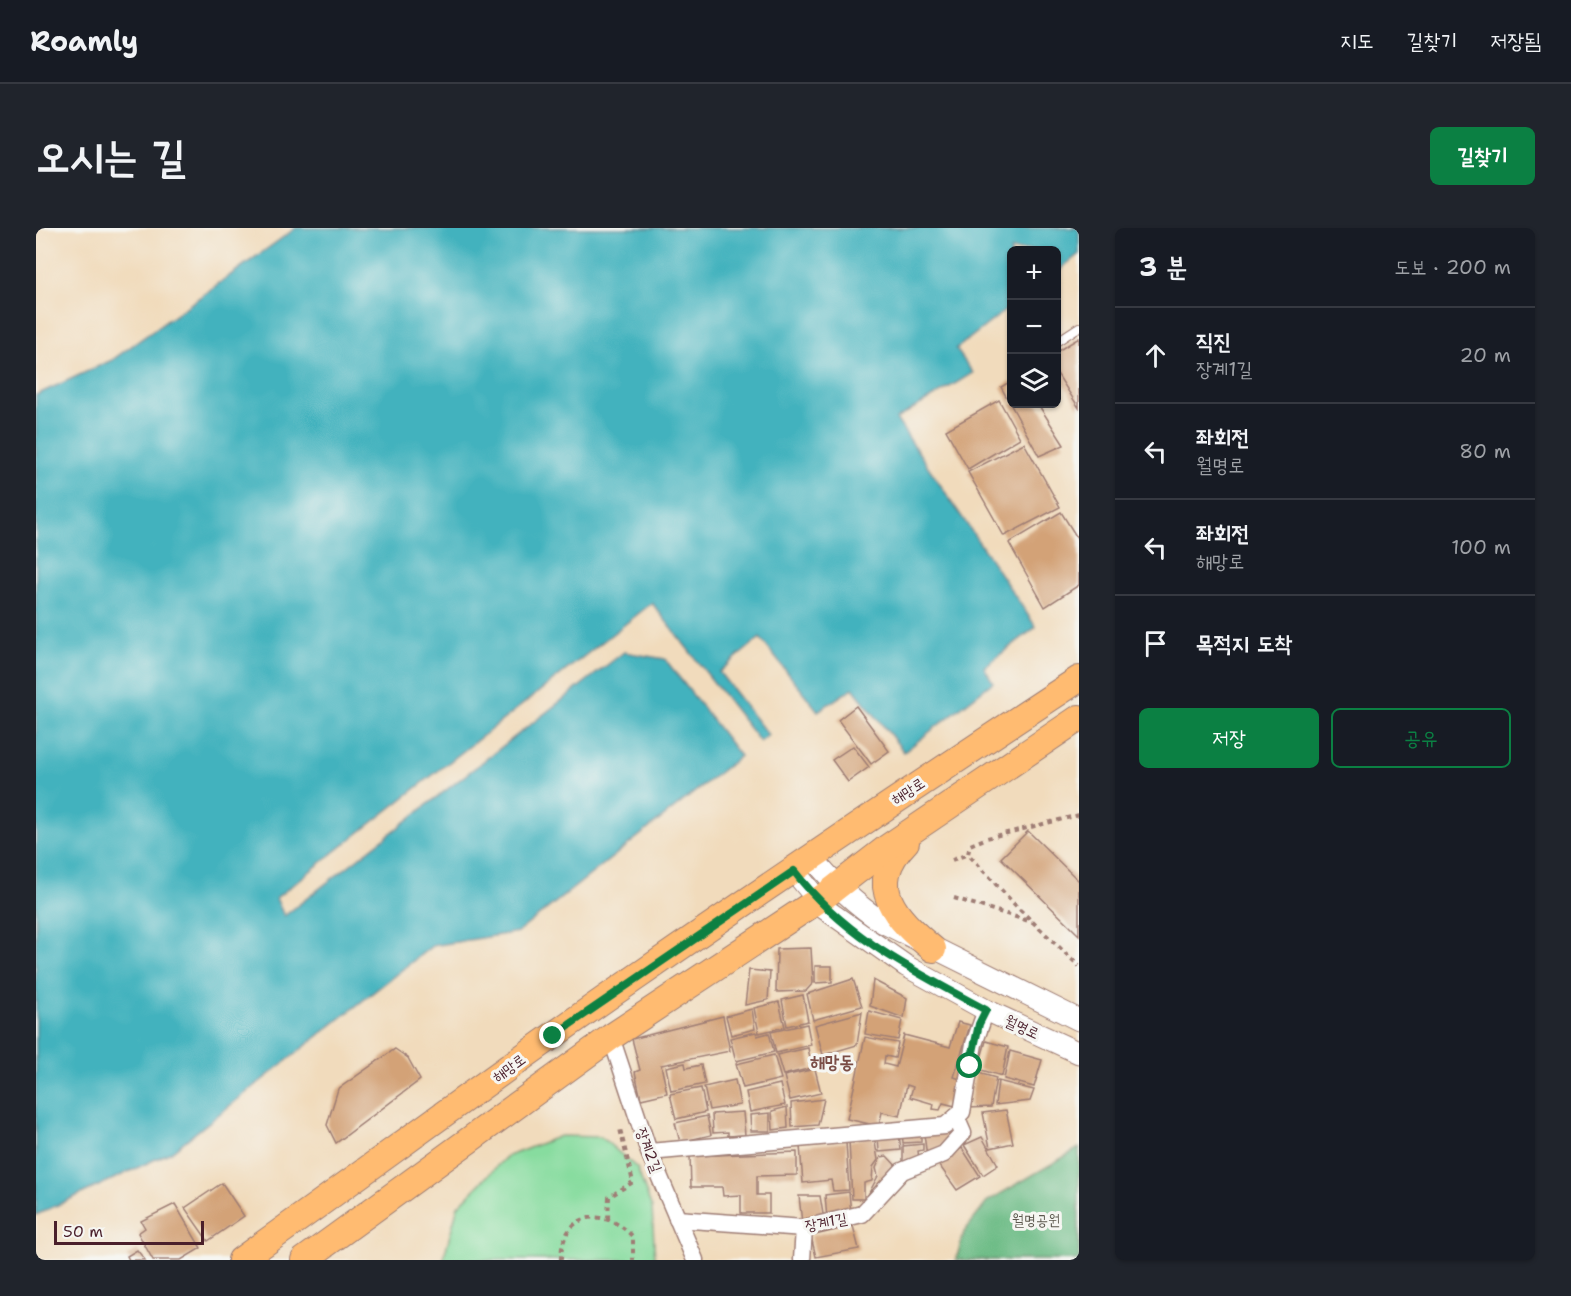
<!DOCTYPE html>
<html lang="ko">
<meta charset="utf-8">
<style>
body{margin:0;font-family:"Shantell Sans","Poor Story",sans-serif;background:#20242c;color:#f1f3f6}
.controls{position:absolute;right:18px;top:18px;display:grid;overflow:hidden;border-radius:9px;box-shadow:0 2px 4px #0004}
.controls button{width:54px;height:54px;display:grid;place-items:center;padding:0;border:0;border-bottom:2px solid #363941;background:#171b24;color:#f1f3f6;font:30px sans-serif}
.scale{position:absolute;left:18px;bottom:15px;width:150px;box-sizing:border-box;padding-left:6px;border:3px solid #4a1f2b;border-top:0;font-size:16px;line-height:21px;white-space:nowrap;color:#4a1f2b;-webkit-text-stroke:4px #f6f6f2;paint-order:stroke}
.stop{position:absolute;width:18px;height:18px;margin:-14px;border:4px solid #0b8043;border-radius:50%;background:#fff}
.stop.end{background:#0b8043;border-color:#fff;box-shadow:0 2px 6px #0008}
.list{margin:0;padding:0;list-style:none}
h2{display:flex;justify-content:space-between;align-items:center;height:78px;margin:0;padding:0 24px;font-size:26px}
h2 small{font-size:20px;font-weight:400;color:#9ea1a6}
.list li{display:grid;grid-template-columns:39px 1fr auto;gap:18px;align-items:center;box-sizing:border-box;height:96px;padding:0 24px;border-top:2px solid #363941}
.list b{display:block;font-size:22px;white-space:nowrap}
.list p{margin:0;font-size:20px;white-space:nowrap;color:#9ea1a6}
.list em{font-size:20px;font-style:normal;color:#9ea1a6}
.actions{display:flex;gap:12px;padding:18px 24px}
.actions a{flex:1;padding:14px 0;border:2px solid #0b8043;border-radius:9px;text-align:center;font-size:21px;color:#0b8043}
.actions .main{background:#0b8043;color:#fff}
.icon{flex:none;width:33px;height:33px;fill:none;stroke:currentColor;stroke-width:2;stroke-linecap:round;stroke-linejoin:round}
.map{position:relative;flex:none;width:1043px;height:1032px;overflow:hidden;border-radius:9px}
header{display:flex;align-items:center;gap:36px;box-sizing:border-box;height:84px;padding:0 30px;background:#171b24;border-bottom:2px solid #363941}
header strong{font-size:28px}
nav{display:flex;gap:33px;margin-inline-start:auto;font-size:21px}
.intro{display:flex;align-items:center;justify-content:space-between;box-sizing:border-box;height:144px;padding:0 36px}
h1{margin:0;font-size:42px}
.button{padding:15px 27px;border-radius:9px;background:#0b8043;color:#fff;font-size:21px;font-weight:700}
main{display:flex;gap:36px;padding:0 36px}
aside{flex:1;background:#171b24;border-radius:9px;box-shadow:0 2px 4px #0004}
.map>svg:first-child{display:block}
.green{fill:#87dc9f;stroke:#687e65;stroke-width:1.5}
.forest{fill:#6dbc86;stroke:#5c6e58;stroke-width:1.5}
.water{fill:#43b2be;stroke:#466874;stroke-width:1.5}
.building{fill:#d3a277}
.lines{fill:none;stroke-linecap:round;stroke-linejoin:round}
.service-casing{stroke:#9e7d74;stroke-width:10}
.minor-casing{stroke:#9e7d74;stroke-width:19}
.tertiary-casing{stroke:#9e7d74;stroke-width:23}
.primary-casing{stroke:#9e7d74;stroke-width:28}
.path{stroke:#9e7d74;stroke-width:4;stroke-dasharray:4.5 4.5;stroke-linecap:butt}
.service{stroke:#fff;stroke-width:8}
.minor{stroke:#fff;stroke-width:16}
.tertiary{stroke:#fff;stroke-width:21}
.primary{stroke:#ffbb71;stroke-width:26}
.route{stroke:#0b8043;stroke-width:8}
.labels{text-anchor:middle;stroke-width:6;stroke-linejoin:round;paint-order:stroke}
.street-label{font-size:15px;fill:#4a1f2b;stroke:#f6f6f2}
.park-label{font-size:15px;fill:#5c584e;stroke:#f6f6f2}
.quarter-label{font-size:18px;font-weight:bold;fill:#7a4d46;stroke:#f6f6f2}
</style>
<header>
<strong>Roamly</strong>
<nav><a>지도</a><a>길찾기</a><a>저장됨</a></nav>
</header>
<div class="intro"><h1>오시는 길</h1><a class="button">길찾기</a></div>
<main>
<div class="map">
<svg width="1043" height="1032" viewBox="0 0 1043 1032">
<rect width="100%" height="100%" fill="#f6f6f2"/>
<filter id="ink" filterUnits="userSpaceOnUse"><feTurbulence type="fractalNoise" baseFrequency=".0167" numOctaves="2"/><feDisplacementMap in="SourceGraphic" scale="12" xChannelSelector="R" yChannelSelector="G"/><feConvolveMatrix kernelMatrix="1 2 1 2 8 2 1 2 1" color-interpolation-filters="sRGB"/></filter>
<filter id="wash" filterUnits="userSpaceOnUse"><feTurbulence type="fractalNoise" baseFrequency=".008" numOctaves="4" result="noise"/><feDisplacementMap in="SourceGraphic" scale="24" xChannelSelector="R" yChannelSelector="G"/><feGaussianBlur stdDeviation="1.35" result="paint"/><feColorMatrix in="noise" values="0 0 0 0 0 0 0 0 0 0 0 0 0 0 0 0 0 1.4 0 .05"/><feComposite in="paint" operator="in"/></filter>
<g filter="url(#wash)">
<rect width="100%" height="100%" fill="#f1dbbc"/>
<polygon class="green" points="524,908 565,909 601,940 616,980 619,1032 407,1032 422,978 470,929"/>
<polygon class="forest" points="1043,920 1043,1032 920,1032 928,1004 952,973"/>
<polygon class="water" points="260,0 1043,0 1043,26 1021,44 1020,22 975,22 975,78 920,121 937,145 860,191 1000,399 948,439 957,454 868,524 817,460 782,483 724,410 683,444 732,507 724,514 616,375 240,670 248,688 588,424 629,431 704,528 482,704 396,718 135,924 0,987 0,167 76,132"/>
<g id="blocks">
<g class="building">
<polygon points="1043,110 1043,180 1020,144 1020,124"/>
<polygon points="975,153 975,176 1002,176 1028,217 1003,228 965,159"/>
<polygon points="963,172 984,210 932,241 910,202"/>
<polygon points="988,215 1024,279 968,308 932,244"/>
<polygon points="1025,284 1043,313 1043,357 1009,379 973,315"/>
<polygon points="820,478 853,523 835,536 802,492"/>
<polygon points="817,518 833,539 812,554 796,532"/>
<polygon points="992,603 1043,653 1043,707 965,630"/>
<polygon points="775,720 777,755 770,763 740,764 741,721"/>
<polygon points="779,738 796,738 796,754 779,755"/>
<polygon points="713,742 734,744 732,772 709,777"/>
<polygon points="817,751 826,778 777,792 771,766"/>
<polygon points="837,752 871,770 868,790 834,778"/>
<polygon points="767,767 772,793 751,798 746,772"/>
<polygon points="743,774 749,799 723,805 718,780"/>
<polygon points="716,781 719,801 695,807 690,788"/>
<polygon points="833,783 866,792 862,812 829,806"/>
<polygon points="826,784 821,817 787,827 779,797"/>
<polygon points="687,788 694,823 625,837 631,865 605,871 599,844 604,842 596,811"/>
<polygon points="922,794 934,797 918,849 924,851 919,878 907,875 904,882 897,881 898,876 874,869 877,859 871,857 864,888 846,884 843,898 811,891 829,809 862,815 859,830 849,828 848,836 860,839 868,807 914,819"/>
<polygon points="771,796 775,817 740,825 735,804"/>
<polygon points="720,804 721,808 733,805 738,824 700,833 694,810"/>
<polygon points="950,813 972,819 966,848 942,841"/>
<polygon points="772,820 776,840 747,847 741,827"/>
<polygon points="359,821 372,830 384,852 300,915 291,897 302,861"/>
<polygon points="974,823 1006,832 998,859 968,851"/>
<polygon points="738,827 745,851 707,860 700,836"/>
<polygon points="649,835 650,840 665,837 669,856 635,863 630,839"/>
<polygon points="779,841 785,865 754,872 748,848"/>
<polygon points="939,844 960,850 955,879 933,880"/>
<polygon points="699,852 704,877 673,882 668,859"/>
<polygon points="962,853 998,862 994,873 959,877"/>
<polygon points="744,856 749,877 714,884 710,864"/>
<polygon points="665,860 670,884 640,891 634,866"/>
<polygon points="788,871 782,897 756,899 755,875"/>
<polygon points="751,879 752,900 737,902 736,883"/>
<polygon points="970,882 977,915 954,920 947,885"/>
<polygon points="707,884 709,907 692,908 692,904 677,905 676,886"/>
<polygon points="734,885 734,903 715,903 714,887"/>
<polygon points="671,888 675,907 644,914 639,895"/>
<polygon points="911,901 917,909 891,929 888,906"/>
<polygon points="885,902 885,914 867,915 866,905"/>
<polygon points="863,906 865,922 843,924 842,907"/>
<polygon points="838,908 842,932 837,939 836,953 828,955 828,971 816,971 813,913"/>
<polygon points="946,909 962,937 947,947 928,917"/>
<polygon points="810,914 813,962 797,963 795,952 767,955 764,918"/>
<polygon points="887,916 887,922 882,923 883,932 867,937 867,918"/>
<polygon points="926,920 944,948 921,962 903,937"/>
<polygon points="761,924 761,947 721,948 721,967 733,967 733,985 705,985 705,967 687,968 686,959 655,959 654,928"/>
<polygon points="851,928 863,941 836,973 832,967 842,948 840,940 845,929"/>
<polygon points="186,955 208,988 172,1013 149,980"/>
<polygon points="813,964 815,986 791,991 789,967"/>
<polygon points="763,968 784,968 788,992 766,995"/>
<polygon points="139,976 165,1020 145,1032 117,1032 102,1005 109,1000 105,993"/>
<polygon points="817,998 823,1021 780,1029 775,1008"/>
<polygon points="101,1022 109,1032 93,1032 91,1028"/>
</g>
</g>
</g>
<g filter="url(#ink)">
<use href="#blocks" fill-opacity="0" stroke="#9e7d74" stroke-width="1.5"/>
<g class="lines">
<g class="service-casing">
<polyline id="service" points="1020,114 1043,99"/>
</g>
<g class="minor-casing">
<g id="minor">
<polyline points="575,809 613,924 659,1032"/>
<polyline points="613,924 909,898 926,884 938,816 950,782"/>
<polyline points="641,991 768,1000 826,986 866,943 908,926 927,905 920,889"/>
<polyline points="766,1032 768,1000"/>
</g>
</g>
<g class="tertiary-casing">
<g id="tertiary">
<path d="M 777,630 C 797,655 819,676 846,694 L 1043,792"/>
<polyline points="758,643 789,681 870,738 950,782 1043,825"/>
</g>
</g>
<g class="primary-casing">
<g id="primary">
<path d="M 870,614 C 827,658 861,692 897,721"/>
<path d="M 205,1032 C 329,944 451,853 576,766 C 730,659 886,554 1043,451"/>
<polyline points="268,1032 575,809 790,667 852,619 1043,490"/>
</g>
</g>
<g class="path">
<polyline points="1043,587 951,610 934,617 932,626 981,679 1043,738"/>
<polyline points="916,632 932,626"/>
<polyline points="918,670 996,694"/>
<polyline points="572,991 573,969 597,954 584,901"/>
<path d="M 525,1032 C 525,984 568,977 597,1009 L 597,1032"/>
</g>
<use href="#service" class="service"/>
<use href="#minor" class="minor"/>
<use href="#tertiary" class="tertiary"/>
<use href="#primary" class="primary"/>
</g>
</g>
<g class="lines" filter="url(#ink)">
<path class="route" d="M 517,808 L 758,643 C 809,710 878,743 950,782 L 943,796 L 934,838"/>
</g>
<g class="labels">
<g class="street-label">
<text transform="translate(872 563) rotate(-33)" y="5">해망로</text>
<text transform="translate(986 799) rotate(25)" y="5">월명로</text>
<text transform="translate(473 840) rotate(-36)" y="5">해망로</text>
<text transform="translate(613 922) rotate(69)" y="5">장계2길</text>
<text transform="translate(790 994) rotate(-11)" y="5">장계1길</text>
</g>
<g class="park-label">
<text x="1000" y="997">월명공원</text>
</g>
<g class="quarter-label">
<text x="796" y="840">해망동</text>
</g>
</g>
</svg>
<div class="controls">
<button>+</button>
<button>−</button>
<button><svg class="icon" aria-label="layers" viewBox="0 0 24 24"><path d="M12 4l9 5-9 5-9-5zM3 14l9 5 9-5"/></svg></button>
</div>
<div class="scale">50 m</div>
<div class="stop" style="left:934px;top:838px"></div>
<div class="stop end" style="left:517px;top:808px"></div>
</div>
<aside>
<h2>3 분<small>도보 · 200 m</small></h2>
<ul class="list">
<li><svg class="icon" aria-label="ahead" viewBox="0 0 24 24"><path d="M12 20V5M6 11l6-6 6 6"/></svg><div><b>직진</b><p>장계1길</p></div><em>20 m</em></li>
<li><svg class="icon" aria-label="left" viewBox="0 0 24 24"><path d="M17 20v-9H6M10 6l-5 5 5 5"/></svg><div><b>좌회전</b><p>월명로</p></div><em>80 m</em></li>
<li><svg class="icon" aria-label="left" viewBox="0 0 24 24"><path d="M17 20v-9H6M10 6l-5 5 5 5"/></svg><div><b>좌회전</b><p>해망로</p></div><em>100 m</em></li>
<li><svg class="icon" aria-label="arrive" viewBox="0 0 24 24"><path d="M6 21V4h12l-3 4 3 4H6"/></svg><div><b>목적지 도착</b></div></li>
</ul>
<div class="actions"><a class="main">저장</a><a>공유</a></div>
</aside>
</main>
